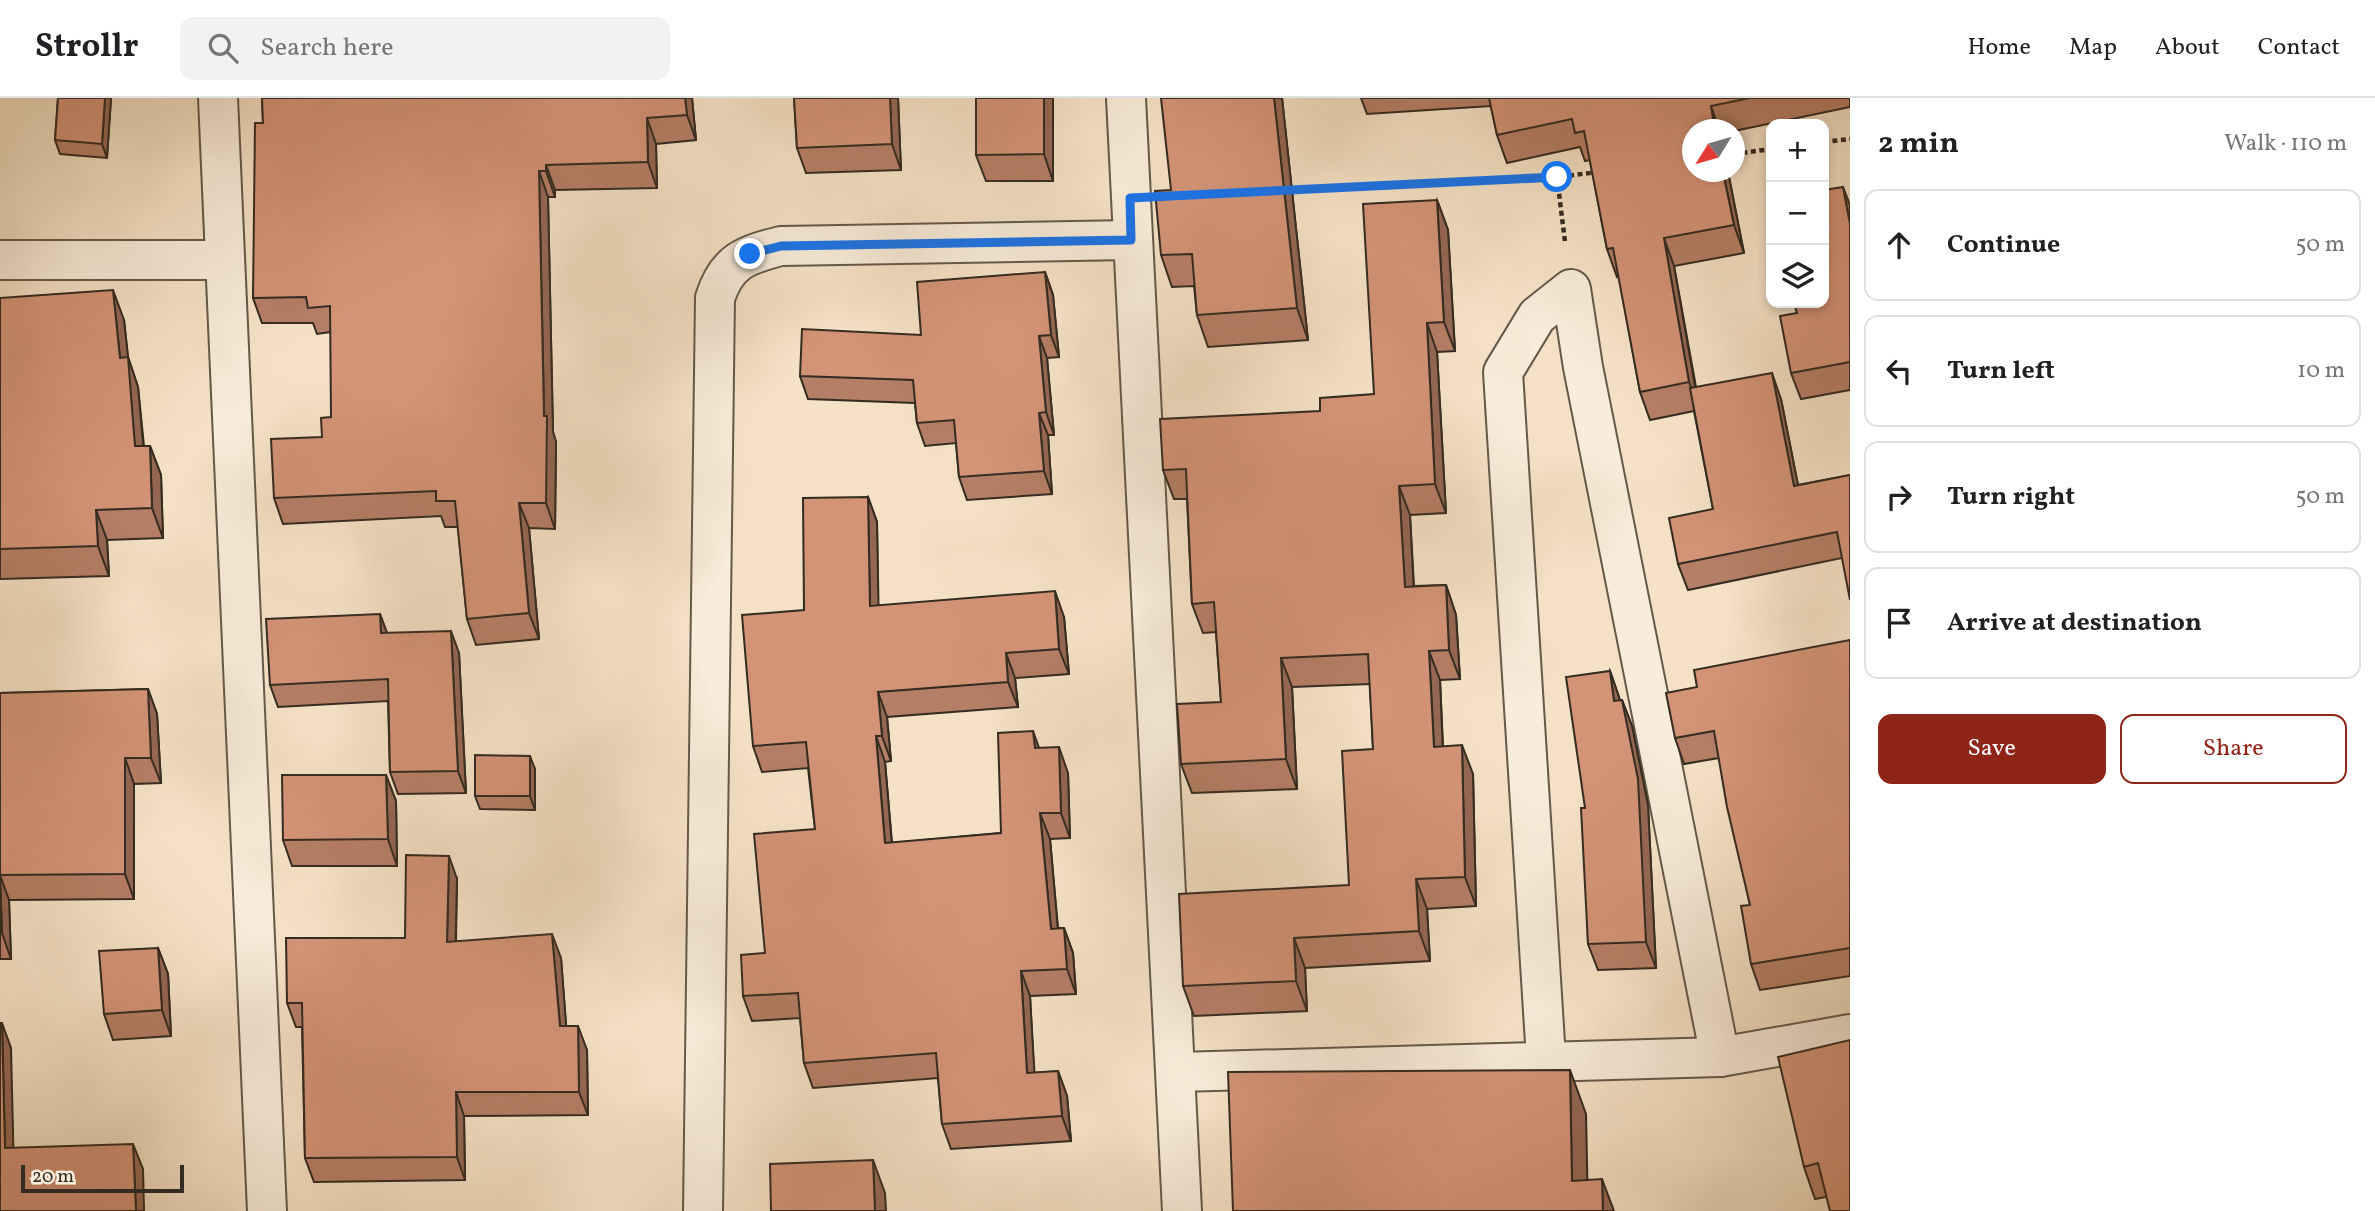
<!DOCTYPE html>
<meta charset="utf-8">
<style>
body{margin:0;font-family:Vollkorn,serif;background:#f2f2f2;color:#202124}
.controls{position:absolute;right:21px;top:21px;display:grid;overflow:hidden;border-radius:14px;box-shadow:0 4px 10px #0003}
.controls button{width:63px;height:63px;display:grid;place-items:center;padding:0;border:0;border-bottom:2px solid #e0e0e0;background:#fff;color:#202124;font:35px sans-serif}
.compass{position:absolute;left:1682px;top:21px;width:63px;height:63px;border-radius:50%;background:#fff;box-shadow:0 4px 10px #0003;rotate:233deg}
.scale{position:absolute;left:21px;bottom:18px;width:163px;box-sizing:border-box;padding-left:7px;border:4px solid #342b21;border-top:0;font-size:19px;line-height:24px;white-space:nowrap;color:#342b21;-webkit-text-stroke:5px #f8ecda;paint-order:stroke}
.stop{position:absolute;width:21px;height:21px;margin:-16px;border:5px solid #1a73e8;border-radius:50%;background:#fff}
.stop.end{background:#1a73e8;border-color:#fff;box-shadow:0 2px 7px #0008}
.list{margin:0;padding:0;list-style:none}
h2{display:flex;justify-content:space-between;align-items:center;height:91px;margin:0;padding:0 28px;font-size:30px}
h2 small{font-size:23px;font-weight:400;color:#757577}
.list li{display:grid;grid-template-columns:46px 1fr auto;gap:21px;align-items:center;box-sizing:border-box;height:112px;margin:0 14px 14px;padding:0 14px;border:2px solid #e0e0e0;border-radius:14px}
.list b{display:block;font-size:26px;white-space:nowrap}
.list em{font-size:23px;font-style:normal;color:#757577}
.actions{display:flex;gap:14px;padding:21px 28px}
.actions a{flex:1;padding:16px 0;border:2px solid #8f2418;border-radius:14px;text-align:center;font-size:24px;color:#8f2418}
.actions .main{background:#8f2418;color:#fff}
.icon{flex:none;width:38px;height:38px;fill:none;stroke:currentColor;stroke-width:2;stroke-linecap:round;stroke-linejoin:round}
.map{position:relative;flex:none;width:1850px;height:1113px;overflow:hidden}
header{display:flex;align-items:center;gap:42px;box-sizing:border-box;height:98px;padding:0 35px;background:#fff;border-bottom:2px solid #e0e0e0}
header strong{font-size:33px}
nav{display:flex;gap:38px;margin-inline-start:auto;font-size:24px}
.search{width:490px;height:63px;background:#f2f2f2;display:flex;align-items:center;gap:18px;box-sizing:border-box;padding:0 24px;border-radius:14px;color:#757577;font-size:26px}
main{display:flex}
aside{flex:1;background:#fff}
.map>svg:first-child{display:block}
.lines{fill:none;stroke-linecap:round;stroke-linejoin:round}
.minor-casing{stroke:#64594a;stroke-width:42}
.path{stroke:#342b21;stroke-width:4.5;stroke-dasharray:5 3.5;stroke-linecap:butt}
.minor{stroke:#f8ecda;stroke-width:38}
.wall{fill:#b57e66;stroke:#342b21;stroke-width:2}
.shaded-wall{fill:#946753;stroke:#342b21;stroke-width:2}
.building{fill:#d39377;stroke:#342b21;stroke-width:2}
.route{stroke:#1a73e8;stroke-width:9}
</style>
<header>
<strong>Strollr</strong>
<div class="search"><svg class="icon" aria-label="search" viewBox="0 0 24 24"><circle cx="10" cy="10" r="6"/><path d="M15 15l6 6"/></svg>Search here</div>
<nav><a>Home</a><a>Map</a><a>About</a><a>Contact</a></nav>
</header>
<main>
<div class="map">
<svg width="1850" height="1113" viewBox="0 0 1850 1113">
<rect width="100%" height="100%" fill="#f5e2c6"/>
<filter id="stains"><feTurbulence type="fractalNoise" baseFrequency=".00286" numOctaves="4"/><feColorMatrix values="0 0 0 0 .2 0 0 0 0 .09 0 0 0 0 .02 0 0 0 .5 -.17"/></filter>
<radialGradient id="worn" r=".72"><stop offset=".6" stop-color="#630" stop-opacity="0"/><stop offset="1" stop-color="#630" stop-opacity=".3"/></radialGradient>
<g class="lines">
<g class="minor-casing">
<g id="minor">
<polyline points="218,0 267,1113"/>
<polyline points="1126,0 1182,1113"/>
<polyline points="0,162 225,162"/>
<polyline points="1546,961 1503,274 1537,218 1571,191 1583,269 1720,959"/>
<polyline points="1177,974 1720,959 1850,936"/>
<path d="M 703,1113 L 715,200 C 727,163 745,157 781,148 L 1131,142"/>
</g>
</g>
<g class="path">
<polyline points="1824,44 1850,41"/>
<polyline points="1734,56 1771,51"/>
<polyline points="1557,79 1565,144"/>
<polyline points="1289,92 1557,79 1598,74"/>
</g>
<use href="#minor" class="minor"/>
</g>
<g class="wall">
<polygon points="58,0 111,0 107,60 60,56 55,42"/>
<polygon points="262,0 692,0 696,42 656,46 657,90 555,92 555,99 548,99 553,334 556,344 555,431 529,430 539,541 476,547 467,521 458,429 445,429 441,418 283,426 274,400 322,339 331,319 331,234 317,236 313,225 262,225 253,200 263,25"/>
<polygon points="794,0 898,0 901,72 806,75 797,50"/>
<polygon points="976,0 1053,0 1053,83 986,83 976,57"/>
<polygon points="1282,0 1308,242 1208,249 1197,217 1194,188 1172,189 1161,157 1171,92"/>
<polygon points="1361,0 1850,0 1850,9 1734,33 1734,32 1692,32 1692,74 1728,74 1744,155 1674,168 1696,289 1781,301 1798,387 1850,377 1842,460 1688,492 1678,466 1713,411 1694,313 1650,322 1640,294 1619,178 1617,179 1607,151 1590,62 1585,63 1580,49 1507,65 1497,37 1491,8 1367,16"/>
<polygon points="1437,102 1448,132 1455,253 1437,254 1446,415 1410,417 1414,488 1446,487 1456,517 1460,581 1440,582 1443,648 1473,676 1476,808 1427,811 1430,863 1305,870 1307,913 1194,918 1183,888 1349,787 1373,651 1370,586 1292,589 1297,691 1192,695 1181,666 1221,604 1216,534 1203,535 1192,506 1187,401 1174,401 1163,372 1320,313 1374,296"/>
<polygon points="1850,107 1850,292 1801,301 1791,275 1797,215"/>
<polygon points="1045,174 1053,197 1059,259 1047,260 1054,337 1048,337 1052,396 967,402 959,379 956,345 925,348 917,325 915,305 808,301 800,278 921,237"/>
<polygon points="0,200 124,222 128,259 138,289 144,348 150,348 161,377 163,440 107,442 109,478 0,481"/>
<polygon points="868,399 877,424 878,507 1064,519 1069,576 1015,580 1018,609 887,619 891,663 885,664 892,745 1001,735 1039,650 1068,675 1070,740 1050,741 1058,830 1064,830 1073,855 1076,896 1030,898 1034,975 1058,973 1067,998 1071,1043 951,1051 942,1026 938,980 813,990 804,965 800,920 752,923 743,898 765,855 815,731 808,670 762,674 753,648 804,512"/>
<polygon points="380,516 387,535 459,555 466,695 398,696 390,674 388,603 278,609 270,587"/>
<polygon points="1850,542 1850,878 1760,892 1751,866 1750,807 1719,660 1684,666 1675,640 1697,589"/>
<polygon points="1610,573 1620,602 1622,602 1632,628 1648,707 1656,870 1598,872 1588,846 1585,710"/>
<polygon points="148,591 157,616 161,685 134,686 134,801 9,802 11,861 0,861 0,595"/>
<polygon points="535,671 535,712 480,711 475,698"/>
<polygon points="386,677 396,703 397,768 292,768 283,742"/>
<polygon points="457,781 456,843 561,860 566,928 587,952 588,1017 464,1018 465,1082 314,1084 305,1060 302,929 296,929 287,905 405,840"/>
<polygon points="158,850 168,876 171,938 113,942 104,916"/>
<polygon points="1850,942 1826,1099 1815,1101 1804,1069"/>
</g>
<g class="shaded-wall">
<polygon points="105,0 111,0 107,60 102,46"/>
<polygon points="685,0 692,0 696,42 687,17"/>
<polygon points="890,0 898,0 901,72 892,46"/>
<polygon points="1044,0 1053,0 1053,83 1044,56"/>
<polygon points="1274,0 1282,0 1308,242 1297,210"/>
<polygon points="1711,8 1719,32 1715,32"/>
<polygon points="647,20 656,46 657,90 648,64"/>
<polygon points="546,67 555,92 555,99 546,73"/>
<polygon points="539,73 548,99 553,334 556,344 555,431 546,405"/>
<polygon points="1723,74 1728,74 1744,155 1734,127"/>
<polygon points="1843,89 1850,107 1850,126"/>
<polygon points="1437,102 1448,132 1455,253 1444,224"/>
<polygon points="1664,140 1674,168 1699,311 1689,284"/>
<polygon points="1045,174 1053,197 1059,259 1051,237"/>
<polygon points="113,192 124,222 128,259 138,289 146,378 135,348 120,260"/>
<polygon points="1427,225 1437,254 1446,415 1435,386"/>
<polygon points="1039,238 1047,260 1054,337 1046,314"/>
<polygon points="1772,275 1781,301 1803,413 1794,388"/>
<polygon points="1039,315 1048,337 1052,396 1044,373"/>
<polygon points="150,348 161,377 163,440 152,410"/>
<polygon points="1399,388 1410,417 1415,518 1405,489"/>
<polygon points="868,399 877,424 879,533 870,508"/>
<polygon points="519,405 529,430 539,541 529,515"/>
<polygon points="96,412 107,442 109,478 98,448"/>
<polygon points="1446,487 1456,517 1460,581 1449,552"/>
<polygon points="1055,493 1064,519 1069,576 1059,551"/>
<polygon points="380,516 388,538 381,535"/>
<polygon points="451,533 459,555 466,695 458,673"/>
<polygon points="1429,553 1440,582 1444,678 1434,649"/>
<polygon points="1006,555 1015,580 1018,609 1008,584"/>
<polygon points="1281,560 1292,589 1297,691 1286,661"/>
<polygon points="1610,573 1619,599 1624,629 1614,603"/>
<polygon points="148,591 157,616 161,685 151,660"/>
<polygon points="878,594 887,619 891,663 882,638"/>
<polygon points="1622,602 1632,628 1648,707 1656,870 1646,844"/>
<polygon points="1033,633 1042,658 1035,650"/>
<polygon points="876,638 885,664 894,771 885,745"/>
<polygon points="1462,647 1473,676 1476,808 1465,779"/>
<polygon points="1059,649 1068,675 1070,740 1061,715"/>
<polygon points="530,658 535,671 535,712 530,698"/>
<polygon points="125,660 134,686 134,801 125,776"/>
<polygon points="386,677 396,703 397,768 388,741"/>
<polygon points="1040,715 1050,741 1060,856 1051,831"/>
<polygon points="449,758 457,781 455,867 447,844"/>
<polygon points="0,777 9,802 11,861 2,835"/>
<polygon points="1416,781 1427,811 1430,863 1419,833"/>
<polygon points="1064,830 1073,855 1076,896 1067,871"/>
<polygon points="552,836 561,860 568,952 560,928"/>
<polygon points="1294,840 1305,870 1307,913 1296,883"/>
<polygon points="158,850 168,876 171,938 162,912"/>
<polygon points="1021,873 1030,898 1036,1001 1027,975"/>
<polygon points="2,925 11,950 14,1076 5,1050"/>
<polygon points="578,928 587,952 588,1017 579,994"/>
<polygon points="1570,972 1586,1016 1588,1113 1572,1083"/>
<polygon points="1058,973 1067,998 1071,1043 1062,1018"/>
<polygon points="456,994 464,1018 465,1082 457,1059"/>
<polygon points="133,1046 143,1071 144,1113 136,1113"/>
<polygon points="873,1062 885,1095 886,1113 875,1113"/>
<polygon points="1602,1081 1614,1113 1603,1113"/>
</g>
<g class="building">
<polygon points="58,0 105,0 102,46 55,42"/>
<polygon points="262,0 685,0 687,17 647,20 648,64 546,67 546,73 539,73 544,318 547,318 546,405 519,405 529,515 467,521 455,403 436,403 436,393 274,400 271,341 322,339 321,320 331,319 330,208 308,210 306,199 253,200 255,25 263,25"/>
<polygon points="794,0 890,0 892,46 797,50"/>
<polygon points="976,0 1044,0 1044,56 976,57"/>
<polygon points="1161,0 1274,0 1297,210 1197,217 1192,156 1161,157 1155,93 1171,92"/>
<polygon points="1489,0 1750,0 1711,8 1715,32 1692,32 1692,74 1723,74 1734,127 1664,140 1689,284 1640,294 1613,150 1607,151 1584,33 1575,35 1572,21 1497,37"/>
<polygon points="1843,89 1850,126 1850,264 1791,275 1780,218 1797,215 1794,205 1824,205 1824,92"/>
<polygon points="1437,102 1444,224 1427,225 1435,386 1399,388 1405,489 1446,487 1449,552 1429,553 1434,649 1462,647 1465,779 1416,781 1419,833 1294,840 1296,883 1183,888 1179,796 1349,787 1342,653 1373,651 1368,556 1281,560 1286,661 1181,666 1177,606 1221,604 1214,504 1192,506 1186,371 1163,372 1160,321 1320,313 1320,300 1374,296 1363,106"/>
<polygon points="1045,174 1051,237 1039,238 1046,314 1039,315 1044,373 959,379 954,322 917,325 913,282 800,278 802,231 921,237 917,184"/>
<polygon points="113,192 120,260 128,259 135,348 150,348 152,410 96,412 98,448 0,451 0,200"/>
<polygon points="1772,275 1794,388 1850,377 1850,502 1837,434 1678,466 1669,420 1713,411 1690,290"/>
<polygon points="868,399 870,508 1055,493 1059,551 1006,555 1008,584 878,594 882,638 876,638 885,745 1001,735 998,635 1033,633 1035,650 1059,649 1061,715 1040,715 1051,831 1064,830 1067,871 1021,873 1027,975 1058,973 1062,1018 942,1026 936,955 804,965 798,895 743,898 741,857 765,855 754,736 815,731 806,644 753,648 742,517 804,512 803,400"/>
<polygon points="380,516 381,535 451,533 458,673 390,674 388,581 270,587 266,521"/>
<polygon points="1850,542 1850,850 1751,866 1741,808 1750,807 1727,709 1714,633 1675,640 1666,595 1697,589 1694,572"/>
<polygon points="1610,573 1614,603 1622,602 1638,681 1646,844 1588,846 1581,710 1585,710 1566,579"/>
<polygon points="148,591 151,660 125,660 125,776 0,777 0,595"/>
<polygon points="475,657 530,658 530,698 475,698"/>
<polygon points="282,677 386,677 388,741 283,742"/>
<polygon points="406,757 449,758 447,844 552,836 560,928 578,928 579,994 456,994 457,1059 305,1060 302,905 287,905 286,840 405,840"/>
<polygon points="0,781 2,835 0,835"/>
<polygon points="158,850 162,912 104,916 99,853"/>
<polygon points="0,925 2,925 5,1050 133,1046 136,1113 0,1113"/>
<polygon points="1850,942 1850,1113 1830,1113 1818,1065 1804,1069 1778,959"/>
<polygon points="1570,972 1572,1083 1602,1081 1603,1113 1233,1113 1228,974"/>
<polygon points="873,1062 875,1113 771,1113 770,1066"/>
</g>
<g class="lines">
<polyline class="route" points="750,156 781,148 1131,142 1130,100 1557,79"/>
</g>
<rect width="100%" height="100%" filter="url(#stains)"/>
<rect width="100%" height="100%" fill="url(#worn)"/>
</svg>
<div class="controls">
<button>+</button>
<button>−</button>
<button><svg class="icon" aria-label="layers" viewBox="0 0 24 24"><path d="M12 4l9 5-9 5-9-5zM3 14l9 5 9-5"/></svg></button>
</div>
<svg class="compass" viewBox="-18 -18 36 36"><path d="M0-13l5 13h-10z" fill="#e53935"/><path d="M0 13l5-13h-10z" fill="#757577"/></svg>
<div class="scale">20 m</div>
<div class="stop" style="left:1557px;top:79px"></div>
<div class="stop end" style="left:750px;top:156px"></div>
</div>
<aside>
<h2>2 min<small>Walk · 110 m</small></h2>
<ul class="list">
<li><svg class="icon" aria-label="ahead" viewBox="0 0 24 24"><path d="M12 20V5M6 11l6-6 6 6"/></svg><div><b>Continue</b></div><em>50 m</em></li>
<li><svg class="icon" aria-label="left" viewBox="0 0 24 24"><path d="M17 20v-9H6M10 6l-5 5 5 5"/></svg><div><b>Turn left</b></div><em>10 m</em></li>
<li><svg class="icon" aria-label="right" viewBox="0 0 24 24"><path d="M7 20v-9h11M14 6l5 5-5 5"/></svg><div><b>Turn right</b></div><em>50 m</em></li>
<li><svg class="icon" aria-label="arrive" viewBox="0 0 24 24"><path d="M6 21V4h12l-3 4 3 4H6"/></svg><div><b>Arrive at destination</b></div></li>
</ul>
<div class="actions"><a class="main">Save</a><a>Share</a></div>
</aside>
</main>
